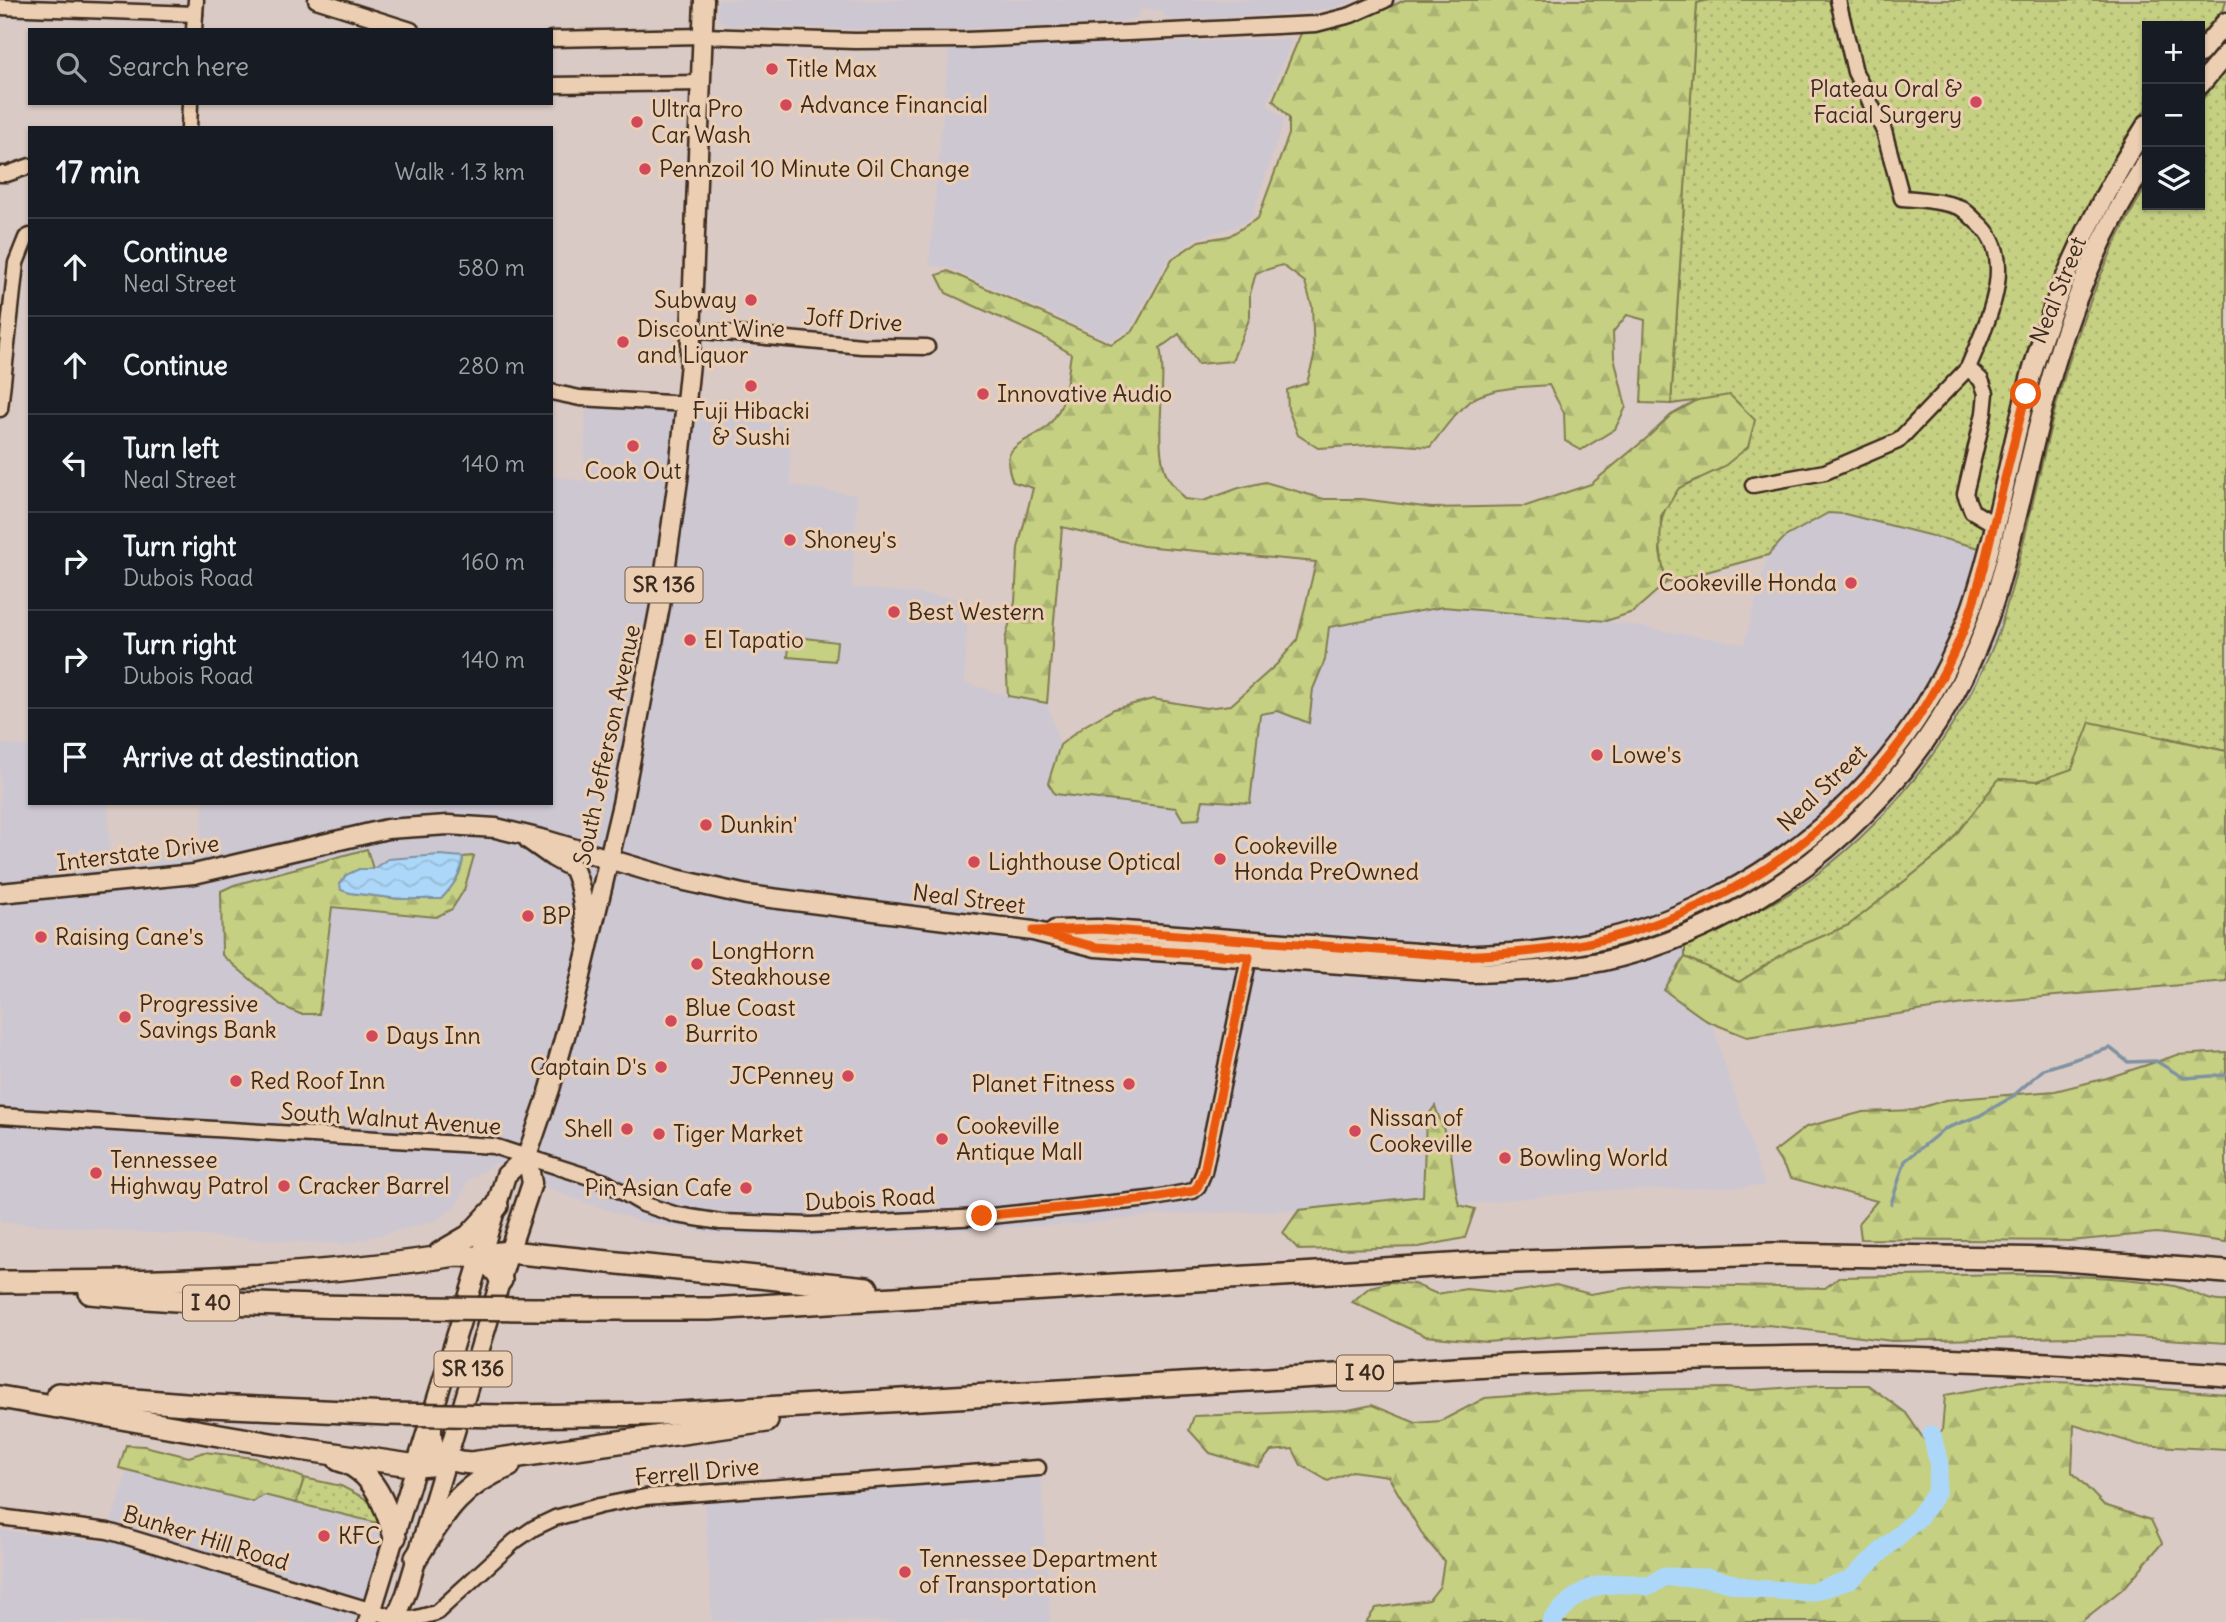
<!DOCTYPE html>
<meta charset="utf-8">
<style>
body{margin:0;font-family:Delius,sans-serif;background:#242831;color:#f1f3f6}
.controls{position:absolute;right:21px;top:21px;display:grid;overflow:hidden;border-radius:0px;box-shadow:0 2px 5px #0004}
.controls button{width:63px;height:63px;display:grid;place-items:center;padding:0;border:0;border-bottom:2px solid #363941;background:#171b24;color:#f1f3f6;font:35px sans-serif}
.stop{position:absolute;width:21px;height:21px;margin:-16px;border:5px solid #ea580c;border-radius:50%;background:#fff}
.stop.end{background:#ea580c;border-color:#fff;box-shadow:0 2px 7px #0008}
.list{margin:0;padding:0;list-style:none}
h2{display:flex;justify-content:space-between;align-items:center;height:91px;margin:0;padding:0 28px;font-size:30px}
h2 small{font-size:23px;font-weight:400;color:#9ea1a6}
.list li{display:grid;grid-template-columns:46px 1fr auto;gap:21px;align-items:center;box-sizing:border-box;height:98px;padding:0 28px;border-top:2px solid #363941}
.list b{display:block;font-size:26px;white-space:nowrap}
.list p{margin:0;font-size:23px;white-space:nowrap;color:#9ea1a6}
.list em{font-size:23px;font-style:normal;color:#9ea1a6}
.icon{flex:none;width:38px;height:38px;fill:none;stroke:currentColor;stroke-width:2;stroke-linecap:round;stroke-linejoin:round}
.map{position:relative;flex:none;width:2226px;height:1622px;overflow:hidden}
.search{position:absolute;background:#171b24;box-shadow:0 2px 5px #0004;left:28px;top:28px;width:525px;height:77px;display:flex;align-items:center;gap:18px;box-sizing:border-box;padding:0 24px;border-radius:0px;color:#9ea1a6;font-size:26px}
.panel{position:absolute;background:#171b24;box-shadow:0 2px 5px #0004;left:28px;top:126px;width:525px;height:679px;border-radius:0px}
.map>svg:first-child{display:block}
.built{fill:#cdc7d2}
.grass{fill:url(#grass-dots);stroke:#807d50;stroke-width:2}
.forest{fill:url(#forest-firs);stroke:#807d50;stroke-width:2}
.green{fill:#c5d083;stroke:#807d50;stroke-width:2}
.water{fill:url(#water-waves);stroke:#7f92a1;stroke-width:2}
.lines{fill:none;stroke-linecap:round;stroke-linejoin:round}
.stream{stroke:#7f92a1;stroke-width:3.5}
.river{stroke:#acd7f8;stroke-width:19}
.minor-casing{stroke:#3b2a1e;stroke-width:19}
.major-casing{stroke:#3b2a1e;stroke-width:23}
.highway-casing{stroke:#3b2a1e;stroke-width:26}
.minor{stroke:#eccfb3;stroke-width:14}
.major{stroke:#eccfb3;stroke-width:18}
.highway{stroke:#eccfb3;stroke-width:21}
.highway-bridge-casing{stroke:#3b2a1e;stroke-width:26;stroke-linecap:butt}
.highway-bridge{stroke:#eccfb3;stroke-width:21}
.route{stroke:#ea580c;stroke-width:9}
.poi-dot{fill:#d1495b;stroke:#eccfb3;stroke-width:2.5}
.labels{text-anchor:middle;stroke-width:6;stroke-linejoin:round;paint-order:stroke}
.shield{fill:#eccfb3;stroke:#705c4b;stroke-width:2}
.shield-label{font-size:21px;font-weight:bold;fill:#3b2a1e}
.poi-label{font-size:23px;fill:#3b2a1e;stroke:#eccfb3;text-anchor:start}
.street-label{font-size:23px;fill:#3b2a1e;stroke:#eccfb3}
</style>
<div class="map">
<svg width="2226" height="1622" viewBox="0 0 2226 1622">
<defs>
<pattern id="grass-dots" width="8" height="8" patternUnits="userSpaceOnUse" patternTransform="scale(1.75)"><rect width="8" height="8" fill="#c5d083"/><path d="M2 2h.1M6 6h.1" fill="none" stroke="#aab371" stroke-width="1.8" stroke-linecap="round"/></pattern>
<pattern id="forest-firs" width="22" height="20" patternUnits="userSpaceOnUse" patternTransform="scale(1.75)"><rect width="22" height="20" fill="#c5d083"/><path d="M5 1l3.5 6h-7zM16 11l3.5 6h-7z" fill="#aab371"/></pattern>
<pattern id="water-waves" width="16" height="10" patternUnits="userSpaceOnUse" patternTransform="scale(1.75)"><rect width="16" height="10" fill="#acd7f8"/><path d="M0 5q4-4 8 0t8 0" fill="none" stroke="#95b9d4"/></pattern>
</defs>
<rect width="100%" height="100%" fill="#dacac5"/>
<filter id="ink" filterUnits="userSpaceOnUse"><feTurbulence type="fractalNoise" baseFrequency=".0143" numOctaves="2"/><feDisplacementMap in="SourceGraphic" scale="14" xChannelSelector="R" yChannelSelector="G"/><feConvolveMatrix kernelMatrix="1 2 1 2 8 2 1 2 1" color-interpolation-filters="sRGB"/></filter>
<g filter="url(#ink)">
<g class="built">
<polygon points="718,0 1354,0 1336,7 1287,14 1173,20 1164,16 1163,10 1141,9 1136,18 1113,23 915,31 726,25 717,17"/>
<polygon points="1292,39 1267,104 1284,120 1252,217 1235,227 1196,238 1168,259 1130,329 1110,340 947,267 929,265 949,49"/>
<polygon points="586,407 664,408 791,427 790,485 857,495 852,587 968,599 965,683 1008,696 1047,703 1060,745 1052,767 1055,794 1176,808 1183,820 1256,744 1260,714 1277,711 1309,723 1313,689 1325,660 1328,627 1443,607 1606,621 1744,644 1768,555 1785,537 1828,513 1845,514 2020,558 1998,636 1963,708 1908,787 1858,843 1798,888 1743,918 1685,943 1765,1186 1591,1191 1459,1205 1452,1179 1451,1152 1435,1107 1426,1119 1423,1196 1299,1210 1159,1215 1088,1223 912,1233 814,1237 719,1234 639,1221 557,1192 496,1163 468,1180 464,1192 455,1207 435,1221 344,1244 152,1233 0,1222 0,743 30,747 30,803 108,803 110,861 201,845 203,803 551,803 551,476 584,481"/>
<polygon points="128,1470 253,1502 264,1495 386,1525 385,1544 356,1622 0,1622 0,1530 105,1542"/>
<polygon points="1041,1474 1050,1622 712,1620 704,1497"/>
</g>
<g class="grass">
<path d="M 1709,0 L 2226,0 L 2224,8 L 2200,36 L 2200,26 L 2147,26 L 2147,107 L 2122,143 L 2077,233 L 2048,296 L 2016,396 L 1980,548 L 1845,514 L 1828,513 L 1785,537 L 1768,555 L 1666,583 C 1659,551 1653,516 1678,489 C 1686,481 1711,473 1722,468 L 1730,396 L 1671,404 L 1697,2 Z"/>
<path d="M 2226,68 L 2226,751 L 2165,737 L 2038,781 L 1999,779 L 1944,850 L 1849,925 L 1788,951 L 1739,982 L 1685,957 L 1685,943 C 1723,926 1764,911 1799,887 C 1887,827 1957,736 1997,637 C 2003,622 2006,606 2011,591 C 2024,543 2034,495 2046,446 C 2067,356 2099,264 2147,185 L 2147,205 L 2200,205 L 2200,103 Z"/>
<polygon points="304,1478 341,1486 376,1504 386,1525 296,1503"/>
</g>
<g class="forest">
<path d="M 1405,0 L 1709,0 L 1697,3 L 1671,404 L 1641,403 L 1645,320 L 1627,315 L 1613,332 L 1614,357 L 1626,407 L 1615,429 L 1581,450 L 1565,441 L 1564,413 L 1549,385 C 1526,387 1500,387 1479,396 C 1460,404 1442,432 1430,447 L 1389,444 L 1318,448 L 1298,435 L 1288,409 L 1287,390 L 1307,383 L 1314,357 L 1312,306 L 1305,282 L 1282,265 L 1256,273 L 1250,294 L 1250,317 L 1232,361 L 1198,364 L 1179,334 L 1160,348 C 1168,385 1152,443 1167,476 C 1171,484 1179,491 1184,499 L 1203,501 L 1239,488 L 1265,482 L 1324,499 L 1362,499 L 1432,508 L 1526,506 L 1591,484 L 1648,437 L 1671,415 L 1698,400 L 1730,395 L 1755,420 L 1748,447 L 1722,468 L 1679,488 L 1661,516 L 1660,552 L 1666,583 L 1633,612 L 1606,621 L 1443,607 L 1329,627 L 1325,660 L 1313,689 L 1309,723 L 1278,711 L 1260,714 L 1250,803 L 1203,800 L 1199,819 L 1183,820 L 1176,808 L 1055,794 L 1048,783 L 1060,745 L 1084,726 L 1114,709 L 1153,699 L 1206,708 L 1231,705 L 1277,664 L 1297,640 L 1316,562 L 1143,546 L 1062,527 L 1047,703 L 1008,696 L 1005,640 L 1015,602 L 1018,548 L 1033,488 L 1013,482 C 998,445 1020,446 1043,430 C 1049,426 1057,415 1060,408 C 1067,392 1068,371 1071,354 L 1045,338 L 946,293 L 937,275 L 948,271 L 1111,344 L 1133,331 L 1172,259 L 1199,241 L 1229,236 L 1258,218 L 1289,134 L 1289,118 L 1273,100 L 1302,31 C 1341,26 1369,17 1405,0 Z"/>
<polygon points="2090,722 2226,751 2226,981 1964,1004 1747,1037 1707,1021 1664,990 1685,957 1739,982 1788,951 1849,925 1944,850 1999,779 2038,781 2072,769"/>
<path d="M 367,849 L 373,869 L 359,869 L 350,893 L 400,899 L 441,899 C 453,886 462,874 463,857 L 474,856 L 464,890 L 452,909 L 436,917 L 332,907 L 319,1014 L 300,1014 L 282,1006 L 222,955 L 221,891 L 234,885 Z"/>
<polygon points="2226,1052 2226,1242 2157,1233 2069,1241 1861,1239 1859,1222 1877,1201 1791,1178 1774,1152 1806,1127 1863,1112 1914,1110 1945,1100 2055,1091 2107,1078 2177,1055"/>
<path d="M 1435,1106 C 1439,1119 1450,1143 1451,1154 C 1454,1173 1454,1185 1459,1205 L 1475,1209 L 1465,1238 L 1419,1247 L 1299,1250 L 1283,1233 L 1299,1210 L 1423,1196 L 1426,1118 Z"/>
<path d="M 2015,1274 C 2065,1276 2126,1276 2174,1286 C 2192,1290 2207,1303 2226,1301 L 2226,1343 L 2121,1336 L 1892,1341 L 1768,1325 L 1570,1335 L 1487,1342 L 1425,1336 L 1352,1302 L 1370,1287 L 1391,1282 L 1414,1284 L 1437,1294 L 1466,1289 L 1508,1293 L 1556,1285 L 1590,1294 L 1652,1284 L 1825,1288 L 1840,1277 Z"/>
<polygon points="2021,1381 2083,1383 2226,1394 2226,1450 2140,1445 2074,1425 2072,1472 2104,1505 2151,1520 2162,1543 2126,1586 2081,1622 1366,1622 1376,1608 1429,1600 1440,1586 1444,1561 1424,1537 1388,1476 1352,1471 1328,1481 1301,1465 1293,1449 1271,1451 1258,1467 1210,1453 1189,1430 1194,1416 1348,1410 1372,1405 1416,1423 1441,1421 1485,1398 1565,1392 1726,1388 1753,1390 1822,1385 1868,1385 1906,1413 1925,1441 1942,1431 1945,1395"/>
<polygon points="126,1445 144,1446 189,1457 204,1452 255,1458 304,1478 296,1503 264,1495 253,1502 119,1468"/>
</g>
<polygon class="green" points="790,636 837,642 835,661 788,657"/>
<path class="water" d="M 440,855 L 463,857 C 462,874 453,886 441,899 L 400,899 L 350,893 L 341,890 L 340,884 L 346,875 L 359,869 L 373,869 L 388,859 Z"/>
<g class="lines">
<polyline class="stream" points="1891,1204 1905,1161 1944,1129 1979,1116 2012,1097 2044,1069 2110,1048 2128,1062 2156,1061 2184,1078 2226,1075"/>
<path class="river" d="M 1551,1622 C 1581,1583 1603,1580 1650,1586 L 1663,1577 L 1709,1578 L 1755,1589 L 1812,1592 L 1850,1580 L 1919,1517 L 1936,1493 L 1939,1464 L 1932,1435"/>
<g class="minor-casing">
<g id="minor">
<polyline points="316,0 411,30"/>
<path d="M 1838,0 L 1855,72 L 1884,131 L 1902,198 C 1917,199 1947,202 1961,208 C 1966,211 1972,217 1977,222 C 2021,258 1985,326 1968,368 L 1981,380 L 1986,393 L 1984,413 L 1965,494 L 1972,511 L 1994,524"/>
<polyline points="0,7 195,14"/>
<polyline points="194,30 196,0"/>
<polyline points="551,39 703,36 855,41 966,40 1151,32 1316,24 1351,15 1385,0"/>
<polyline points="551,85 702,83"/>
<polyline points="189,128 190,103"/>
<polyline points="0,174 7,174 30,166"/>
<polyline points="692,330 862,346 927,347"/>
<polyline points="551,392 580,398 687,404"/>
<polyline points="0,409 16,263 26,238 30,236"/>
<polyline points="1753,485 1825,472 1898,441 1968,368"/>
<polyline points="0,1116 493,1146 605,1182 643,1204 677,1215 721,1222 810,1225 982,1217 1149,1199 1193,1191 1198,1186 1204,1172 1249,957"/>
<polyline points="0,1517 108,1531 396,1618 413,1619 436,1613 515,1541 534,1528 555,1518 599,1506 645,1497 1038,1468"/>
</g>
</g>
<g class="major-casing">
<g id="major">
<polyline points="2200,53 2226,22"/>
<polyline points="2200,85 2226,54"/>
<path d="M 529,840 L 553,857 L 573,868 C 583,888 583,914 588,936"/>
<path d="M 0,893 L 194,874 L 387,829 L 448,825 L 496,828 L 545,840 L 676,879 L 747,895 L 1033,931 L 1096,947 L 1471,973 C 1516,972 1560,970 1604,961 C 1785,920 1941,776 1995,598 C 2019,520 2032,439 2056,361 C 2076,292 2108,222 2147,161"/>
<path d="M 1055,930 L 1098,929 L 1457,956 C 1507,954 1556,951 1605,939 C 1767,899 1906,780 1966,623 C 1994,550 2006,469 2026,394 C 2051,297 2093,208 2147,124"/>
<polyline points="368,1622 506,1175 527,1156 550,1089 576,997 622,804 660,606 678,480 690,363 704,0"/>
<polyline points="394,1622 406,1594 509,1252 532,1183 527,1156"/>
</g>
</g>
<g class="highway-casing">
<g id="highway">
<polyline points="440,1253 469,1236 497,1206"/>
<polyline points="481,1261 492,1254 509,1252 867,1288"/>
<path d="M 0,1282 C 150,1282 307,1278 456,1255 C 474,1255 494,1262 501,1280"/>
<path d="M 90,1293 C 201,1304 312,1307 423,1308"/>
<polyline points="537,1309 710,1309 1483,1263 1773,1254 2050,1259 2226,1272"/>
<polyline points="58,1394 211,1406 389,1414"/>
<polyline points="0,1397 300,1449 417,1466 430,1465 446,1459"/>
<path d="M 505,1416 L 661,1414 L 1507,1365 C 1613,1361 1718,1358 1824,1357 C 1958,1357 2092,1366 2226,1375"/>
<path d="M 431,1424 C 427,1455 444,1461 471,1463 L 767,1421"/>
<path d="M 339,1460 C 374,1470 386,1506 395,1537"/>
<path d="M 416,1558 C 444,1514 459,1486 509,1466"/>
</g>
</g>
<use href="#minor" class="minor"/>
<use href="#major" class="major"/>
<use href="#highway" class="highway"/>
<g class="highway-bridge-casing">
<g id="highway-bridge">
<polyline points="423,1308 537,1309"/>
<polyline points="389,1414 505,1416"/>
</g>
</g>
<use href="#highway-bridge" class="highway-bridge"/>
</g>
</g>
<g class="lines" filter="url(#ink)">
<path class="route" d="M 982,1216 L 1149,1199 L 1193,1191 L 1198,1186 L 1204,1172 L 1249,957 L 1096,947 L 1033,931 L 1098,929 L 1457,956 C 1507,954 1556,951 1605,939 C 1767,899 1904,781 1966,624 C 1978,593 1985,560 1993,527 C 2004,483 2015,438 2026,394"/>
</g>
<g class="poi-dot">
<circle cx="772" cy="69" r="7"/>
<circle cx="1976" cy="102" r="7"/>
<circle cx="786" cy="105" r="7"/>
<circle cx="637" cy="122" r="7"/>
<circle cx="645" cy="169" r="7"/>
<circle cx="751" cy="300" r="7"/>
<circle cx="623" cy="342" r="7"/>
<circle cx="751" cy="386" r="7"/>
<circle cx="983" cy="394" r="7"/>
<circle cx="633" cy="446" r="7"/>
<circle cx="790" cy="540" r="7"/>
<circle cx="1851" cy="583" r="7"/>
<circle cx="894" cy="612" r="7"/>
<circle cx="690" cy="640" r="7"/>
<circle cx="1597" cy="755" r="7"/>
<circle cx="706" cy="825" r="7"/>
<circle cx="1220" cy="859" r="7"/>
<circle cx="974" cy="862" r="7"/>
<circle cx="528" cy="916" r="7"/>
<circle cx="41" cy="937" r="7"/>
<circle cx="697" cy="964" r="7"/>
<circle cx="125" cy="1017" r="7"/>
<circle cx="671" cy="1021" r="7"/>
<circle cx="372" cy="1036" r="7"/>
<circle cx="661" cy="1067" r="7"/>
<circle cx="848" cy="1076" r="7"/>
<circle cx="236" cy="1081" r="7"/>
<circle cx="1129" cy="1084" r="7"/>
<circle cx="627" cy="1129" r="7"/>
<circle cx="1355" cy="1131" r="7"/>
<circle cx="659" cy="1134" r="7"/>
<circle cx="942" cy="1139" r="7"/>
<circle cx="1505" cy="1158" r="7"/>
<circle cx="96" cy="1173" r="7"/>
<circle cx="284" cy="1186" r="7"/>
<circle cx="746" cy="1188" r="7"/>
<circle cx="324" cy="1536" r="7"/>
<circle cx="905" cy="1572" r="7"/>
</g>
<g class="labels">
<g class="shield">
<rect x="625.5" y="567.5" width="77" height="35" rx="5"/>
<rect x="183" y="1285.5" width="56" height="35" rx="5"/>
<rect x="434.5" y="1351.5" width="77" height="35" rx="5"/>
<rect x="1337" y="1355.5" width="56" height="35" rx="5"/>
</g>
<g class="shield-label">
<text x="664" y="592">SR 136</text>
<text x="211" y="1310">I 40</text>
<text x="473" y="1376">SR 136</text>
<text x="1365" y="1380">I 40</text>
</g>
<g class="poi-label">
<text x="786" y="77">Title Max</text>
<text x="1962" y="97" text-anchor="end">Plateau Oral &amp;<tspan x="1962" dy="26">Facial Surgery</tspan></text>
<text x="800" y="113">Advance Financial</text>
<text x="651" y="117">Ultra Pro<tspan x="651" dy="26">Car Wash</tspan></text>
<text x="659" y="177">Pennzoil 10 Minute Oil Change</text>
<text x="737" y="308" text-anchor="end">Subway</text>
<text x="637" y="337">Discount Wine<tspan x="637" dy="26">and Liquor</tspan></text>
<text x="997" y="402">Innovative Audio</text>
<text x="751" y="419" text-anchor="middle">Fuji Hibacki<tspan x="751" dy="26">&amp; Sushi</tspan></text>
<text x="633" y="479" text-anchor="middle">Cook Out</text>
<text x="804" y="548">Shoney's</text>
<text x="1837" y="591" text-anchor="end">Cookeville Honda</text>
<text x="908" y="620">Best Western</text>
<text x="704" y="648">El Tapatio</text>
<text x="1611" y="763">Lowe's</text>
<text x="720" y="833">Dunkin'</text>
<text x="1234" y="854">Cookeville<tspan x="1234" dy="26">Honda PreOwned</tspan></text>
<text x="988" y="870">Lighthouse Optical</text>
<text x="542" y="924">BP</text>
<text x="55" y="945">Raising Cane's</text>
<text x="711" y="959">LongHorn<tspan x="711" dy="26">Steakhouse</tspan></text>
<text x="139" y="1012">Progressive<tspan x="139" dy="26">Savings Bank</tspan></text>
<text x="685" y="1016">Blue Coast<tspan x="685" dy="26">Burrito</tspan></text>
<text x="386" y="1044">Days Inn</text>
<text x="647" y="1075" text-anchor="end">Captain D's</text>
<text x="834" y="1084" text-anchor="end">JCPenney</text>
<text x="250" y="1089">Red Roof Inn</text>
<text x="1115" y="1092" text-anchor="end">Planet Fitness</text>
<text x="1369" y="1126">Nissan of<tspan x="1369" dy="26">Cookeville</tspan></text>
<text x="956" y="1134">Cookeville<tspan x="956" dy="26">Antique Mall</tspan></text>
<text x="613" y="1137" text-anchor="end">Shell</text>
<text x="673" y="1142">Tiger Market</text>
<text x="1519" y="1166">Bowling World</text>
<text x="110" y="1168">Tennessee<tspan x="110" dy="26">Highway Patrol</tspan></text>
<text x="298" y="1194">Cracker Barrel</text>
<text x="732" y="1196" text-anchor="end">Pin Asian Cafe</text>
<text x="338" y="1544">KFC</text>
<text x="919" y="1567">Tennessee Department<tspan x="919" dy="26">of Transportation</tspan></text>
</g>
<g class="street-label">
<text transform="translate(2058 290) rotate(-68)" y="8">Neal Street</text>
<text transform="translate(853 320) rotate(4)" y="8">Joff Drive</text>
<text transform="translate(607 745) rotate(-78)" y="8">South Jefferson Avenue</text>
<text transform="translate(1822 788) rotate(-44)" y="8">Neal Street</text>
<text transform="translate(138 853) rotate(-7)" y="8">Interstate Drive</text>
<text transform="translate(969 899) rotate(7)" y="8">Neal Street</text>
<text transform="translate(391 1119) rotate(4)" y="8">South Walnut Avenue</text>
<text transform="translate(870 1199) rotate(-3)" y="8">Dubois Road</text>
<text transform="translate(697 1472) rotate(-5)" y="8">Ferrell Drive</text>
<text transform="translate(206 1538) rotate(17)" y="8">Bunker Hill Road</text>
</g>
</g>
</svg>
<div class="controls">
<button>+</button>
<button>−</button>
<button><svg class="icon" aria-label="layers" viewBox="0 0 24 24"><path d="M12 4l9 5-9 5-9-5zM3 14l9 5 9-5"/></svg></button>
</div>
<div class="stop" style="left:2026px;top:394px"></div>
<div class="stop end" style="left:982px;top:1216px"></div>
<div class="search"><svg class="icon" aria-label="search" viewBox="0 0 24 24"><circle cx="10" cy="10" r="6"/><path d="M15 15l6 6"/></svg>Search here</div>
<section class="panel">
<h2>17 min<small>Walk · 1.3 km</small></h2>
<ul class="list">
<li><svg class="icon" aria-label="ahead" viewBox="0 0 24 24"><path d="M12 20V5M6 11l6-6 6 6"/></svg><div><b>Continue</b><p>Neal Street</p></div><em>580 m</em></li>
<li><svg class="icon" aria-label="ahead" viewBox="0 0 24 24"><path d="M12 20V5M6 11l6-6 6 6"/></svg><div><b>Continue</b></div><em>280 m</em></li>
<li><svg class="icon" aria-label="left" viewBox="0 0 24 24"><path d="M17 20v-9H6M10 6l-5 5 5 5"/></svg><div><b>Turn left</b><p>Neal Street</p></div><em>140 m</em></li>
<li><svg class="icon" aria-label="right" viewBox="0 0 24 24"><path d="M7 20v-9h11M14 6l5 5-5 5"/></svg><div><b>Turn right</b><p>Dubois Road</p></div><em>160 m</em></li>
<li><svg class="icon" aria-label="right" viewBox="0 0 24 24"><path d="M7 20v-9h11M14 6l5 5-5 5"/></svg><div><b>Turn right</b><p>Dubois Road</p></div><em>140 m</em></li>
<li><svg class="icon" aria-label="arrive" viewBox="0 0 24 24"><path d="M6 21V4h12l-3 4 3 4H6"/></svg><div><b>Arrive at destination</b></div></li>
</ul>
</section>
</div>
